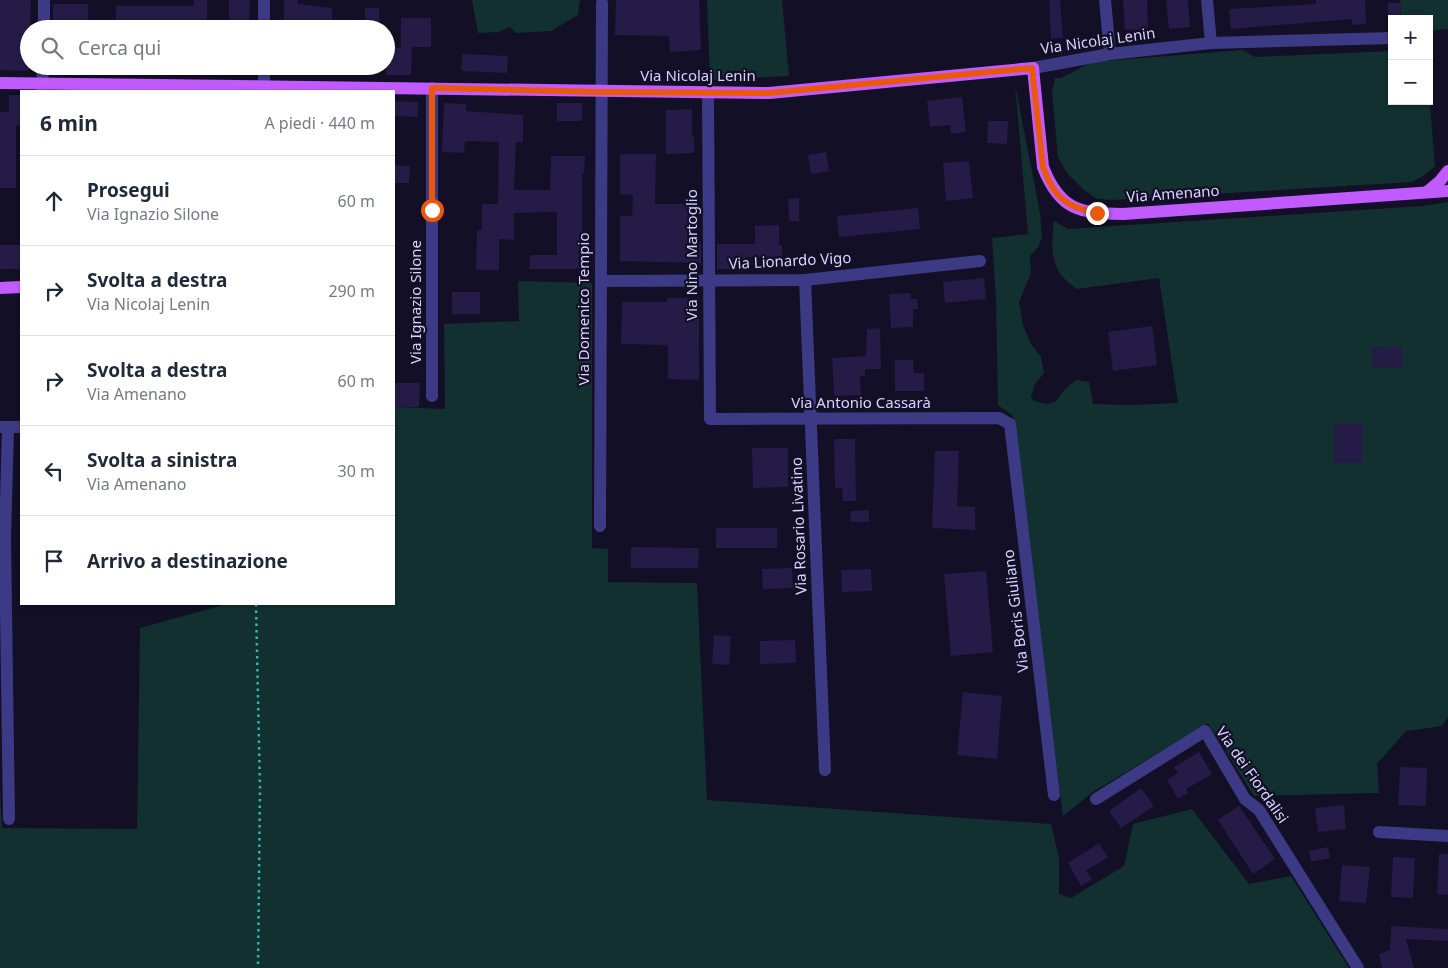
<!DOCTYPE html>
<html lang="it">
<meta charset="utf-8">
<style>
body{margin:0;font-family:"Noto Sans",sans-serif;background:#f2f2f3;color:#1f2937}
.controls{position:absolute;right:15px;top:15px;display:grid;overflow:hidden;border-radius:0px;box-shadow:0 1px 4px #0004}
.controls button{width:45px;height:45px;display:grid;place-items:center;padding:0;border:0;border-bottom:1px solid #e0e1e3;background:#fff;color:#1f2937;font:25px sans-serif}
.stop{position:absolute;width:15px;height:15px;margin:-11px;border:4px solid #ea580c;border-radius:50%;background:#fff}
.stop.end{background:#ea580c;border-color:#fff;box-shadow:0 1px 5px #0008}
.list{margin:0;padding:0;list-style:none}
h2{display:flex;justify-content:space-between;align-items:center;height:65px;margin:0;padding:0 20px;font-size:21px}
h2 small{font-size:16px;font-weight:400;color:#747a83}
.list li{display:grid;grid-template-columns:32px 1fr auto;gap:15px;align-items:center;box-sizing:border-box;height:90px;padding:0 20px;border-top:1px solid #e0e1e3}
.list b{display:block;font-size:19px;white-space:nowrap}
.list p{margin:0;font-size:16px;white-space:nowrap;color:#747a83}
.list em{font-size:16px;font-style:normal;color:#747a83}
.icon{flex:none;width:28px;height:28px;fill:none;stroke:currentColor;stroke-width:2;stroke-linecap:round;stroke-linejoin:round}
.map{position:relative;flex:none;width:1448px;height:968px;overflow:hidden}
.search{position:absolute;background:#fff;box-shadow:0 1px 4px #0004;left:20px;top:20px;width:375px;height:55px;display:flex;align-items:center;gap:12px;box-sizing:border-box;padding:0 18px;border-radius:28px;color:#747a83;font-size:19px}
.panel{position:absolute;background:#fff;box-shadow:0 1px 4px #0004;left:20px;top:90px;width:375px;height:515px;border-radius:0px}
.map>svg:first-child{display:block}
.green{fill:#12302f}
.building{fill:#241b47}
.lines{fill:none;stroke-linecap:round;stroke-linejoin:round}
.path{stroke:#2fb8b0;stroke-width:2.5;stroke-dasharray:2.5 4;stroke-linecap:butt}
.minor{stroke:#3d3a85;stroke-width:12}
.major{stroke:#c25bff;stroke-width:12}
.route{stroke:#ea580c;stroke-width:6}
.labels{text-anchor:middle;stroke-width:4.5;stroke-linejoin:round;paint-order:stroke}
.street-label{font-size:15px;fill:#d9d4ff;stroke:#130f26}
</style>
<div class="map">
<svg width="1448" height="968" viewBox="0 0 1448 968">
<rect width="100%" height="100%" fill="#130f26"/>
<g class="green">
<polygon points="472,0 580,0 578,15 551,31 516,33 510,27 499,32 478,33"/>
<polygon points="707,0 782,0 789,76 710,80"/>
<polygon points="1400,0 1448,0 1448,29 1429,31 1429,19 1401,19"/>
<polygon points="1242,50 1255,57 1392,51 1392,101 1429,101 1429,92 1435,166 1425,175 1412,182 1112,200 1097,199 1084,190 1067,173 1058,157 1052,92 1055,78 1061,78 1092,62"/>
<path d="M 1015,84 L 1040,213 L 1042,237 L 1038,247 L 1030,256 L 1031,273 L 1019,302 L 1023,325 L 1031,344 L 1041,357 L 1044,373 L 1035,384 L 1031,396 L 1034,401 L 1047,404 L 1055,402 L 1066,388 L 1076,380 L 1089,382 L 1093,404 L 1130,405 L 1178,403 L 1159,278 L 1076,289 C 1070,284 1063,278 1059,272 C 1050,257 1052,237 1054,221 L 1068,229 L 1422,206 L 1448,202 L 1448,717 L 1442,726 L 1406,731 L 1377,764 L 1379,793 L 1254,796 L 1208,723 L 1093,792 L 1063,816 L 1013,416 L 998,405 L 996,300 L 992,238 L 1028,234 Z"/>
<polygon points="518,281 592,283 592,548 608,549 608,582 697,583 707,800 1051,824 1059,858 1059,894 1071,898 1124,866 1133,824 1192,809 1249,884 1291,876 1349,968 0,968 0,790 2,828 137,829 140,628 227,604 394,604 394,407 445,409 444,324 519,321"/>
</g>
<g class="building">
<polygon points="0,0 31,0 30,29 29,29 29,71 0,70"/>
<polygon points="194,0 207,0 207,28 116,28 116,6 194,6"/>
<polygon points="229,0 250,0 249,27 229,27"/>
<polygon points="284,0 298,0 298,4 332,8 332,29 284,29"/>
<polygon points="616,0 699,0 701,50 670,52 669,36 615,35"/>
<polygon points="1049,0 1060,0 1063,38 1051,39"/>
<polygon points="1123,0 1147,0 1148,29 1125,30"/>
<polygon points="1166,0 1188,0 1190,27 1169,29"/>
<polygon points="1316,0 1365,0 1366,24 1352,25 1352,19 1231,29 1229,9 1316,4"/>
<polygon points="1388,3 1400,3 1401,19 1388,19"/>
<rect x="53" y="4" width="35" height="24"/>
<rect x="365" y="8" width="14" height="21"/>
<polygon points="401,18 431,18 431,47 412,47 411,75 386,75 386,48 401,48"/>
<polygon points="462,54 508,56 507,73 461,71"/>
<polygon points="9,95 21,95 21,125 16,125 16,188 0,188 0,112 9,112"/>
<polygon points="962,97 966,132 951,134 950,125 930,127 927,101"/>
<polygon points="394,101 418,102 418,117 394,116"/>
<polygon points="444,103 466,104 466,111 523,115 523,142 516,142 514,190 550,190 551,156 585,156 584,173 582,173 582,269 529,269 530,255 557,255 557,212 514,213 514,240 499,239 499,270 476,270 477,230 482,230 482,204 498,204 499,142 465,141 464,153 442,152"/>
<rect x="557" y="103" width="25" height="18"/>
<polygon points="692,109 692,137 694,137 694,153 666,154 666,110"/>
<polygon points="988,121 1008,121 1007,144 987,143"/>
<polygon points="826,152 829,171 811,174 808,155"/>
<polygon points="620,154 656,154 655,204 694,204 694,243 701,244 701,263 620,261 620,216 632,216 633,195 620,194"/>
<polygon points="969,161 973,198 946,201 943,163"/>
<polygon points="394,165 410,166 409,183 394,183"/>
<polygon points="799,198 799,221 789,221 788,199"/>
<polygon points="918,208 920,229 839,237 837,216"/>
<polygon points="779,225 779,245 782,245 782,257 745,257 745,265 739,266 739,269 717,269 717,244 755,244 755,226"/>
<rect x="0" y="245" width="21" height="24"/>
<polygon points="984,278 986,299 945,303 943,282"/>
<rect x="452" y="292" width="28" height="22"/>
<polygon points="911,293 911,299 917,299 918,309 913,309 913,327 891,328 889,294"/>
<polygon points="667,298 699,298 699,380 668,379 668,348 667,345 621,344 622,302 667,302"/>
<polygon points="1152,326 1157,365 1113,371 1108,332"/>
<polygon points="880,328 881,369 865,369 865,376 860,376 861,395 834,396 832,358 866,356 867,329"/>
<polygon points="1402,347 1403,367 1373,368 1372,348"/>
<polygon points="895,360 913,360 914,373 924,373 924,391 895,391"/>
<polygon points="394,383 420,383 419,407 394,407"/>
<polygon points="1363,423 1363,463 1334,463 1334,424"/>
<polygon points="834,439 855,439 856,501 843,501 842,488 835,488"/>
<polygon points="752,448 788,448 788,487 753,488"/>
<polygon points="935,451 959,451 957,506 975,507 975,530 932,528"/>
<polygon points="869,510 869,522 851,522 850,511"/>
<rect x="716" y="528" width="61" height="20"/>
<polygon points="631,547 699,548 698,568 631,568"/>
<polygon points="792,568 793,588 763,589 762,569"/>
<polygon points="871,569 872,591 842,592 841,570"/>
<polygon points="986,571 993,652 951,656 944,574"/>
<polygon points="714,635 731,636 729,665 712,664"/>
<polygon points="795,640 796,663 760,664 760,641"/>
<polygon points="963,692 1002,696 997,759 957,755"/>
<polygon points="1199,752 1212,774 1186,789 1188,793 1178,799 1167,780 1178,773 1174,767"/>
<polygon points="1400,767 1427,768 1426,806 1398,805"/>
<polygon points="1141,788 1154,806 1121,828 1109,811"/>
<polygon points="1344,805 1346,829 1318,832 1315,808"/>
<polygon points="1239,806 1275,859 1253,874 1218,820"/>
<polygon points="1099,843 1108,857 1086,871 1092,879 1081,886 1068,863"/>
<polygon points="1328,847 1330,858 1311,862 1309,851"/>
<polygon points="1439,854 1448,854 1448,895 1437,894"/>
<polygon points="1393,857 1415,858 1413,898 1391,897"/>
<polygon points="1342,865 1370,867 1366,903 1339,901"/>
<polygon points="1391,926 1448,929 1448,941 1406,939 1414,968 1382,968 1379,954 1390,950"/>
</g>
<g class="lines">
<polyline class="path" points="256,604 260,789 258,968"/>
<g class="minor">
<polyline points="264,0 264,29"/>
<polyline points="1105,0 1110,54"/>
<polyline points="1207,0 1211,43"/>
<polyline points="44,29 44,0"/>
<polyline points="1033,68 1110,54 1211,43 1392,38"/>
<polyline points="264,86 264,66"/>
<polyline points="42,91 43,66"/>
<polyline points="708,92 710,419 999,418 1010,424 1054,795"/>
<polyline points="805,280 825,770"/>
<polyline points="601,281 805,280 980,261"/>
<polyline points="432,396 432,88"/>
<polyline points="0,427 21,427"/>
<polyline points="8,427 5,539 9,819"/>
<polyline points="600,526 602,3"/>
<polyline points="1096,799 1205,731 1245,799 1259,810 1358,968"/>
<polyline points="1379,832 1448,836"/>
</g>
<g class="major">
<path d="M 0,83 L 769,93 L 1033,68 L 1043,167 C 1060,211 1080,213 1123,214 L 1448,191"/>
<polyline points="1428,191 1440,181 1448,171"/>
<polyline points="0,288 21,287"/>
</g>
</g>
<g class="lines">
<path class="route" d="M 432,210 L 432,88 L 601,92 L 769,93 L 1032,68 L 1043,167 C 1054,197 1065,207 1097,213"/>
</g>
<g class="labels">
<g class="street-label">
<text transform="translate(1098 41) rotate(-8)" y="5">Via Nicolaj Lenin</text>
<text x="698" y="81">Via Nicolaj Lenin</text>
<text transform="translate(1173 194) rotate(-4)" y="5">Via Amenano</text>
<text transform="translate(692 255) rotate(-90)" y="5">Via Nino Martoglio</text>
<text transform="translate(790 261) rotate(-3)" y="5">Via Lionardo Vigo</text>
<text transform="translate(416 302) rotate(-90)" y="5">Via Ignazio Silone</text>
<text transform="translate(584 309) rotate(-90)" y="5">Via Domenico Tempio</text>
<text x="861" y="408">Via Antonio Cassarà</text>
<text transform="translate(799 526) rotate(-92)" y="5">Via Rosario Livatino</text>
<text transform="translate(1016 611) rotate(-97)" y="5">Via Boris Giuliano</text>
<text transform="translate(1252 775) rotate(55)" y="5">Via dei Fiordalisi</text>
</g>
</g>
</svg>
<div class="controls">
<button>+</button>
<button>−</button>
</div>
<div class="stop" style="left:432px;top:210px"></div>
<div class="stop end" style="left:1097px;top:213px"></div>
<div class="search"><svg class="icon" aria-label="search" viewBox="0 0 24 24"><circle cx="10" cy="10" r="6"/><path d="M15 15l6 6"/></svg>Cerca qui</div>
<section class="panel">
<h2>6 min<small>A piedi · 440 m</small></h2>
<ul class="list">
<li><svg class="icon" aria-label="ahead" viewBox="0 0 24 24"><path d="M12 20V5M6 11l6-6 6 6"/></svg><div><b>Prosegui</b><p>Via Ignazio Silone</p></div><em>60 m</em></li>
<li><svg class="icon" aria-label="right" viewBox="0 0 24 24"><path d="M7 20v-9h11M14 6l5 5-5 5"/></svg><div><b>Svolta a destra</b><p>Via Nicolaj Lenin</p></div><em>290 m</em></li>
<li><svg class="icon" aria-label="right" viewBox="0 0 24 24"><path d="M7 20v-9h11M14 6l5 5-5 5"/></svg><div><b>Svolta a destra</b><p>Via Amenano</p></div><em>60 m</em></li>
<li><svg class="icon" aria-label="left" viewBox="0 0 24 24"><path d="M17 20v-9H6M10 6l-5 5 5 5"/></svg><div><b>Svolta a sinistra</b><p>Via Amenano</p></div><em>30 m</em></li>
<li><svg class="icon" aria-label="arrive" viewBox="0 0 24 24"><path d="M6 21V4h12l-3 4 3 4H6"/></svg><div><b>Arrivo a destinazione</b></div></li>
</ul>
</section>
</div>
